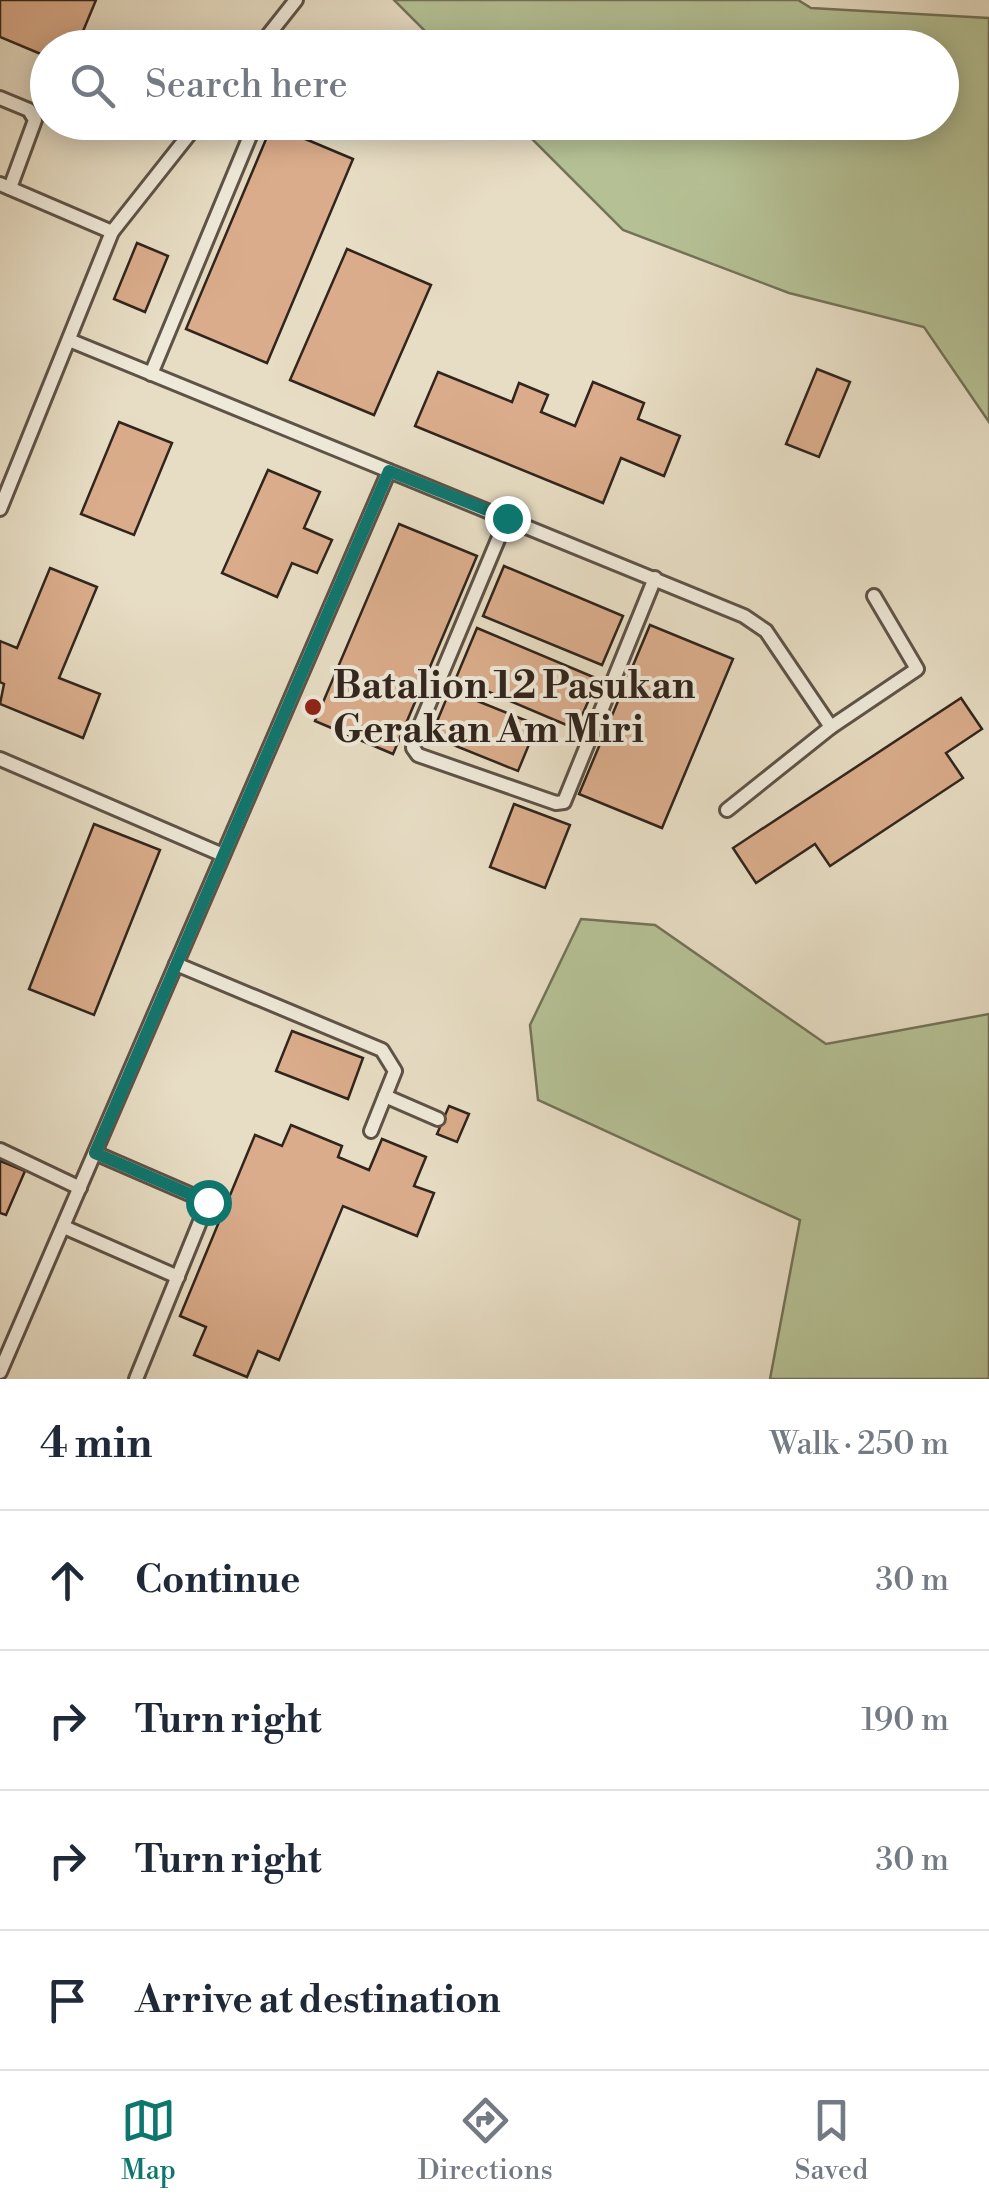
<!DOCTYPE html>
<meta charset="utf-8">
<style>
body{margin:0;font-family:"Libre Bodoni",serif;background:#f2f2f3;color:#1f2937}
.stop{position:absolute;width:30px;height:30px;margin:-22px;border:8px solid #0f766e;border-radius:50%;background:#fff}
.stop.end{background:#0f766e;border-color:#fff;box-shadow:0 2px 10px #0008}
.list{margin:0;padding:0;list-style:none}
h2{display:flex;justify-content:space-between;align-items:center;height:130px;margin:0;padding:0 40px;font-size:42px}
h2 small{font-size:32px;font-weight:400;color:#747a83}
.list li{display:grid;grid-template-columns:65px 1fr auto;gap:30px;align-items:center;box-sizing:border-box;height:140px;padding:0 40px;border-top:2px solid #e0e1e3}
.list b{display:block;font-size:38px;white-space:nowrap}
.list em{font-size:32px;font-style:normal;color:#747a83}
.icon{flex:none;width:55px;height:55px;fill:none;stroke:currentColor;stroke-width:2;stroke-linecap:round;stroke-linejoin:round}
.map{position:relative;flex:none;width:989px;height:1379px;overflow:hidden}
.search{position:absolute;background:#fff;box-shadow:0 5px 25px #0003;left:30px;right:30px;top:30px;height:110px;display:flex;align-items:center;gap:25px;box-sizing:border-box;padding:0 35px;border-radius:55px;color:#747a83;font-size:38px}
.sheet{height:690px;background:#fff}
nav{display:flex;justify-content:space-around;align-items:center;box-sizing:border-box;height:140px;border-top:2px solid #e0e1e3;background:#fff;font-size:28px;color:#747a83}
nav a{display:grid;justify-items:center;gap:5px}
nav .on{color:#0f766e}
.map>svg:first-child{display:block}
.green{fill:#b5c195;stroke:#737359;stroke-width:2.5}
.building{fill:#daac8b;stroke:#31251d;stroke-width:2.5}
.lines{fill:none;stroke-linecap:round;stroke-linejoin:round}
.lane-casing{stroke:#5e5347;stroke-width:18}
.lane{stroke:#efe9d9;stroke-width:12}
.route{stroke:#0f766e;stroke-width:12}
.poi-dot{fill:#8f2418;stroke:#efe9d9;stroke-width:4}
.labels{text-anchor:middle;stroke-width:8;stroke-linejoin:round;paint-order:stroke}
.poi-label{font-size:38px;font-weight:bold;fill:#31251d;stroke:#efe9d9;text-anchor:start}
</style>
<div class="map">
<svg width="989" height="1379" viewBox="0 0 989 1379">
<rect width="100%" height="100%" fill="#e7ddc4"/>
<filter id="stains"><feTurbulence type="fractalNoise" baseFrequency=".002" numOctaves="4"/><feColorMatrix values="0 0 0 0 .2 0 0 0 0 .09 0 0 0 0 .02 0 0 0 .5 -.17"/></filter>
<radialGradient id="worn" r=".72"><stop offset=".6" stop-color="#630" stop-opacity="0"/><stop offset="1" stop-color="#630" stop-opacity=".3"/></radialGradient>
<g class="green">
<polygon points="394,0 798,0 811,8 989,18 989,422 924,327 789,293 623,230 516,123 942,122 942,48 441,47"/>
<polygon points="581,919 655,925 826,1044 989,1014 989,1379 770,1379 800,1220 538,1100 530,1025"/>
</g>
<g class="building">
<polygon points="0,0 96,0 76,48 48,48 48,57 0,37"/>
<polygon points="272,125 353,159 267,363 186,329"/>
<polygon points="137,243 168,256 145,312 114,299"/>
<polygon points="347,249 431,285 374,415 290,380"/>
<polygon points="817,369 850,382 819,457 786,444"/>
<polygon points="438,372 512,402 519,383 548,395 541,412 575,426 593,382 644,403 638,419 680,436 664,476 621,458 603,503 415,426"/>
<polygon points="119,422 172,443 134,535 81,514"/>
<polygon points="268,470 320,492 304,528 332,540 317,573 292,563 277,597 222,573"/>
<polygon points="399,524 477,556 393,754 315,721"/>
<polygon points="504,566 623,616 602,665 483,616"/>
<polygon points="50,568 97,587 59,678 100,694 83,738 0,704 4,684 0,682 0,641 17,648"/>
<polygon points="650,625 733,659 662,828 579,794"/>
<polygon points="477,628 598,679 576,729 456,678"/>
<polygon points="450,690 537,725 518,771 431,736"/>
<polygon points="961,698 982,729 946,753 963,778 830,866 815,844 756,883 733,848"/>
<polygon points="514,804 570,825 545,888 490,867"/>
<polygon points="94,824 160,850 94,1015 29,989"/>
<polygon points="292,1031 363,1058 348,1099 276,1071"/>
<polygon points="449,1106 469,1114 457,1142 437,1134"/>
<polygon points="291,1125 342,1146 338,1157 369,1170 382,1139 426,1157 414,1186 434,1193 417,1236 343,1206 279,1360 258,1351 247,1377 194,1355 206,1327 180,1316 255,1135 282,1146"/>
<polygon points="0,1161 25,1171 6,1215 0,1213"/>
</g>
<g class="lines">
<g class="lane-casing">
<g id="lane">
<polyline points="258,48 296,0"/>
<polyline points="0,98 29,110 35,120 10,188"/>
<polyline points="0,184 112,232"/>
<polyline points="69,340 744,616 766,631 831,727"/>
<polyline points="151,374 250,136"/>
<polyline points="0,509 112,232 199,122"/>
<polyline points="507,518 414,740 413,748 418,755 556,803 564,802 655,578"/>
<polyline points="0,759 223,855"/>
<polyline points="727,810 831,727 917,669 874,596"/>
<polyline points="176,964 382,1050 395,1071 371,1131"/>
<polyline points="385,1096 438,1119"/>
<polyline points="0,1150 80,1188"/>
<polyline points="95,1153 208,1202 136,1379"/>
<polyline points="64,1227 178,1277"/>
<polyline points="0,1372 389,471"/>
</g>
</g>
<use href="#lane" class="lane"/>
</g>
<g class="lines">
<polyline class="route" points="208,1202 95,1153 389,471 507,518"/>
</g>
<circle class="poi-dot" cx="313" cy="707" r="10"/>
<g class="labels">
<g class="poi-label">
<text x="333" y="698">Batalion 12 Pasukan<tspan x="333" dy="44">Gerakan Am Miri</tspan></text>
</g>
</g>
<rect width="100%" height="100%" filter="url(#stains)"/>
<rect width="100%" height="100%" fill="url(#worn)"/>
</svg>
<div class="stop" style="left:208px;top:1202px"></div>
<div class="stop end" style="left:507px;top:518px"></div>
<div class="search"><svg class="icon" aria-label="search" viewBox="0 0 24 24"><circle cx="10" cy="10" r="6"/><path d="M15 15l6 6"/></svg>Search here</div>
</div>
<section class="sheet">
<h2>4 min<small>Walk · 250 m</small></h2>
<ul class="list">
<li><svg class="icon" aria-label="ahead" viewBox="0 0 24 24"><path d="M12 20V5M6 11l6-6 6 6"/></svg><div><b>Continue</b></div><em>30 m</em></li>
<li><svg class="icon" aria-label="right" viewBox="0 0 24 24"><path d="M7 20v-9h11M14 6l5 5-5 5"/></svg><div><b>Turn right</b></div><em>190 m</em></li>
<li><svg class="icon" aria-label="right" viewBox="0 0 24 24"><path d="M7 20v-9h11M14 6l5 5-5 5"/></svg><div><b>Turn right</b></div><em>30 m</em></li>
<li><svg class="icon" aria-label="arrive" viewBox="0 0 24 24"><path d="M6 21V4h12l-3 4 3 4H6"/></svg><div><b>Arrive at destination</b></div></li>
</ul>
</section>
<nav>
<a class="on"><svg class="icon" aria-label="map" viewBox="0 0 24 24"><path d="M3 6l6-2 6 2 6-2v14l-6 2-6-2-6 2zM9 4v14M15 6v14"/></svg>Map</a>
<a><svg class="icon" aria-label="directions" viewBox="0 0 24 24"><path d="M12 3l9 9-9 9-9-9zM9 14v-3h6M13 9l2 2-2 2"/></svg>Directions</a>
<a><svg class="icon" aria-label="saved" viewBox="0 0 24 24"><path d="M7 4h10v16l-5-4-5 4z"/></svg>Saved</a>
</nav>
